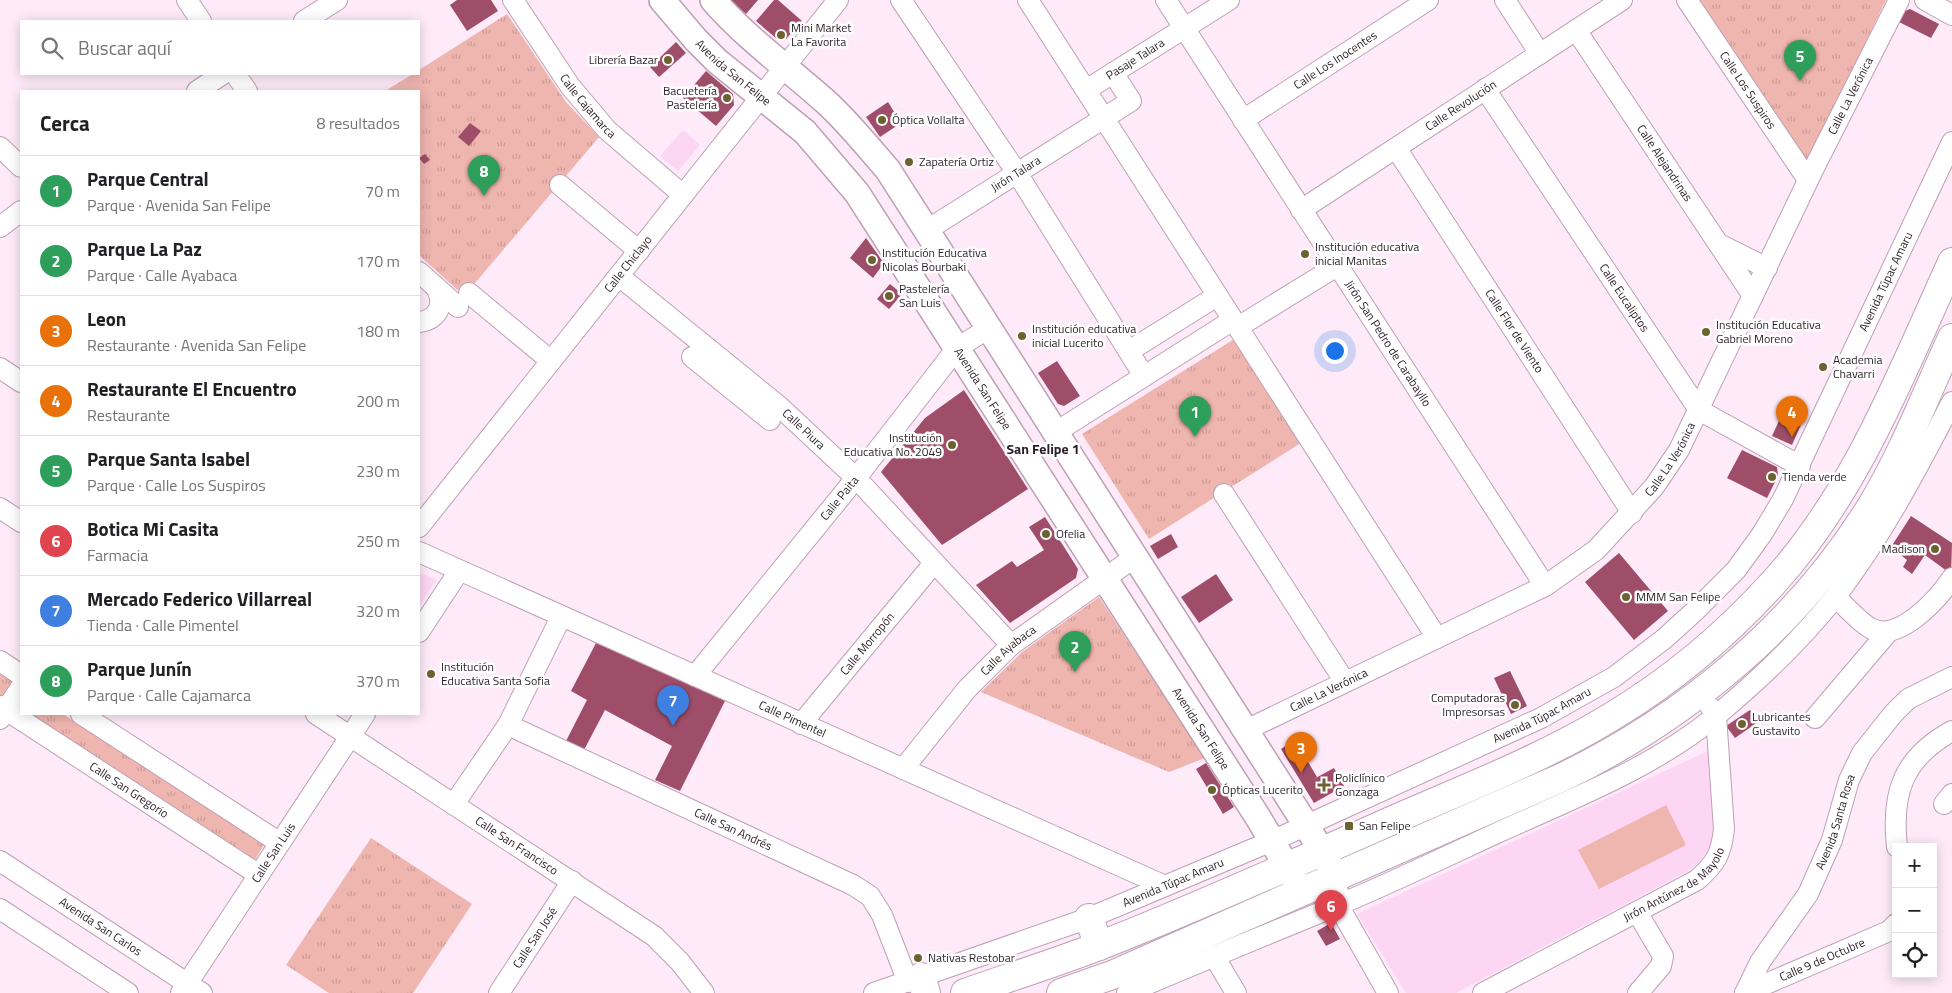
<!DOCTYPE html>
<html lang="es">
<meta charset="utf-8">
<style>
body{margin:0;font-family:"Titillium Web",sans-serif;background:#f2f2f2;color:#202124}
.controls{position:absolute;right:15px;bottom:15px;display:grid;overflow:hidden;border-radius:0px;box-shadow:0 2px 12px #0003}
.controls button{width:45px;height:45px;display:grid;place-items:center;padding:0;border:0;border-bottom:1px solid #e0e0e0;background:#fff;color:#202124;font:25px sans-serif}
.you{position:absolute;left:1334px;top:350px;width:18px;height:18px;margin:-12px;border:4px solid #fff;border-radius:50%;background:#1a73e8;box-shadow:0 0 0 8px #1a73e833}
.badge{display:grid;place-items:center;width:32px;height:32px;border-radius:50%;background:#0f766e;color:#fff;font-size:16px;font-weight:700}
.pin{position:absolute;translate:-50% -41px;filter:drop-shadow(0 1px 2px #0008)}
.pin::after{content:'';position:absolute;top:26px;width:18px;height:15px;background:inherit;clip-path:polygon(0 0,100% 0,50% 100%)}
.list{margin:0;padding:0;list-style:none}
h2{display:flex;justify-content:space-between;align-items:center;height:65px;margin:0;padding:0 20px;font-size:21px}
h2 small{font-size:16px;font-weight:400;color:#757577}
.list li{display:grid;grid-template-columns:32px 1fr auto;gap:15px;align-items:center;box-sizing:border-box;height:70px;padding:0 20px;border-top:1px solid #e0e0e0}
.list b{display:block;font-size:19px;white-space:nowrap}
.list p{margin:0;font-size:16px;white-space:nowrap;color:#757577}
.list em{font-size:16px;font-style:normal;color:#757577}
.icon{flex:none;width:28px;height:28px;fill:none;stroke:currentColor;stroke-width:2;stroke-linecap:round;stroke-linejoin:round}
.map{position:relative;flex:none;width:1952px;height:993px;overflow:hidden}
.search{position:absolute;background:#fff;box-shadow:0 2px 12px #0003;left:20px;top:20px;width:400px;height:55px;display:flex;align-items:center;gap:12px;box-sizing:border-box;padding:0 18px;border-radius:0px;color:#757577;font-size:19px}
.panel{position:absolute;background:#fff;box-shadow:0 2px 12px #0003;left:20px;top:90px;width:400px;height:625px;border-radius:0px}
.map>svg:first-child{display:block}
.built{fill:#fdd6f3}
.green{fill:#efb5af}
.park{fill:url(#park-tufts)}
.building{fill:#9e4e69}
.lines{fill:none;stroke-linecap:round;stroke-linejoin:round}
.minor-casing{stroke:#bea0b6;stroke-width:22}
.major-casing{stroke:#bea0b6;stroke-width:28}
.highway-casing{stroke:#bea0b6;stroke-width:30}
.minor{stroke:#fff;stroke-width:20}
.major{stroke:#fff;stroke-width:25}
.highway{stroke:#fff;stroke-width:28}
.poi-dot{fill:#6d622f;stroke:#fff;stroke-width:2}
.labels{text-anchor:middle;stroke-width:5;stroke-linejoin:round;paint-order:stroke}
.poi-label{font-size:12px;fill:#2a1f27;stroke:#fff;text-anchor:start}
.street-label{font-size:12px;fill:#2a1f27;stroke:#fff}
.neighbourhood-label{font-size:14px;font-weight:bold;fill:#2a1f27;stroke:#fff}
</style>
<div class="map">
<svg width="1952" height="993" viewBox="0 0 1952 993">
<defs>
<pattern id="park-tufts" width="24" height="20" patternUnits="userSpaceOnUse" patternTransform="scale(1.25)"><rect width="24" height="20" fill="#efb5af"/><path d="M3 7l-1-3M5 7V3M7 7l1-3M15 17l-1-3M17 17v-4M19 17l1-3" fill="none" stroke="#cd9b97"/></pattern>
</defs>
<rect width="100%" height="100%" fill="#feeaf8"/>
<g class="built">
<polygon points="683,130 700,145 678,171 660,156"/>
<polygon points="419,573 437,579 419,606"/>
<polygon points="1708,751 1714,828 1710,847 1700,862 1688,871 1456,993 1406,993 1357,914"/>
</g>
<polygon class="green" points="1666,805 1686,845 1599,889 1578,850"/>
<g class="park">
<polygon points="1699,0 1886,0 1807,163"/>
<polygon points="507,14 566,102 599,137 464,296 419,255 419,91 385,91 413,74 419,74 419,70"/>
<polygon points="1241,335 1307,439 1149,539 1082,434"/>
<polygon points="1099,597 1205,758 1169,772 981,692 1022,652"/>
<polygon points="0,673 21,687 21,709 0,696"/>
<polygon points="28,714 63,714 264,845 254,861"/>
<polygon points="371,838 472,904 413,993 329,993 286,965"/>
</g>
<g class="building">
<polygon points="457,0 491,0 498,11 467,31 450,5"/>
<polygon points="730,0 758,0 746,14"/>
<polygon points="774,0 778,0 802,21 786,39 777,39 756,21"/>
<polygon points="1910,9 1939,24 1931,38 1899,22 1905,11"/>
<polygon points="676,42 686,53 659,77 650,67"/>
<polygon points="706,71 733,94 734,105 716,126 683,98"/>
<polygon points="888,102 901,123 880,137 866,117"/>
<polygon points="470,123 481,131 469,146 458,137"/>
<polygon points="425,154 430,160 424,164 419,158"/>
<polygon points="866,238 884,263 873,278 850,258"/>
<polygon points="890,284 902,294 889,309 877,299"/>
<polygon points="1057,361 1080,396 1064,406 1058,404 1038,373"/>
<polygon points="964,390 1028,489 942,545 881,472 925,418"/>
<polygon points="1783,412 1803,420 1792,445 1772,436"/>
<polygon points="1742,450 1777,467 1778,476 1767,498 1727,478"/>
<polygon points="1911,516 1952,543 1951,574 1925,555 1912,574 1903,567 1907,560 1891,547"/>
<polygon points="1045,517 1078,569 1076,578 1010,623 976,585 1012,561 1017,567 1044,550 1029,527"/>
<polygon points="1171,534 1178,547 1158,559 1150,546"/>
<polygon points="1619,553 1668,611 1634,640 1585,582"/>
<polygon points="1216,574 1233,600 1199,623 1181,597"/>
<polygon points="596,643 725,701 680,791 655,780 672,746 605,710 584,750 566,741 587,700 571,691"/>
<polygon points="1510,671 1527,706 1511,714 1494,678"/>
<polygon points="1750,710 1758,722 1735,738 1726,726"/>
<polygon points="1295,740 1317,777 1312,780 1334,768 1344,786 1314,803 1281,749"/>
<polygon points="1206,763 1234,807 1223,814 1196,769"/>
<polygon points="1331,923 1340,939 1326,946 1317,931"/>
</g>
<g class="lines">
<g class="minor-casing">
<g id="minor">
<polyline points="187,0 201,21"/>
<path id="s1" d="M 513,0 L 570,86 L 607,130 L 683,195"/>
<polyline points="901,0 1017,173 1144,376"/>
<polyline points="1028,0 1437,638"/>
<path id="s2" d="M 1166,0 L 1545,586"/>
<polyline points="1505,0 1540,54"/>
<path id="s3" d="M 1687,0 L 1808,180"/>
<polyline points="1925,0 1952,15"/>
<polyline points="304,21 337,0"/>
<path id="s4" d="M 1576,30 L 1753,296"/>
<polyline points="235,74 247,91"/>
<path id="s5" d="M 1485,89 L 1699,410 L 1800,466"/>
<path id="s6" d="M 1086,90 L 1229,0"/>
<polyline points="197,91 223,74"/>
<path id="s7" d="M 1243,120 L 1428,0"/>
<polyline points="0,147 21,167"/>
<path id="s8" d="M 1396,148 L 1632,513"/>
<polyline points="560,185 639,251"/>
<path id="s9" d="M 1301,210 L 1622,0"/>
<polyline points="0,227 21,211"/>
<path id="s10" d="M 927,230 L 1131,101 L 1113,73"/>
<polyline points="1719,244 1767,268"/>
<polyline points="419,272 458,307"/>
<path id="s11" d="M 619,276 L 780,407 L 856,478 L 1011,645"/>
<polyline points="469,293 551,361"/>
<path d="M 419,322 C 439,320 446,302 435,286"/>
<polyline points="1238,327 1337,266"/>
<polyline points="1129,351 1217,296"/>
<polyline points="692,357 770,420"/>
<polyline points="0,368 21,382"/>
<polyline points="1056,432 1233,320"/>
<polyline points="1224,494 1345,682"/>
<polyline points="0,508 21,522"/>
<path id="s12" d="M 419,527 L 838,0"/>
<path id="s13" d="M 419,552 L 1165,886"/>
<path d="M 1835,597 C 1846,606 1857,620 1870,628 C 1898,644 1938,599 1952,578"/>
<polyline points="419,632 459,571"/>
<polyline points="0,661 21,675"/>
<path id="s14" d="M 695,676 L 856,478 L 957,348 L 989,328"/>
<path id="s15" d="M 0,706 L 259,875"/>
<polyline points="81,714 280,843"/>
<path id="s16" d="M 316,714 L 654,936 L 680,962 L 704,993"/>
<polyline points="1815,718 1889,631"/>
<polyline points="0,719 21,687"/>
<path id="s17" d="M 801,724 L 934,563"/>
<path id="s18" d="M 508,725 L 853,885 L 870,896 L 882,915 L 908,982"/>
<path id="s19" d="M 1246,730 L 1545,586 L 1596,550 L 1654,487 L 1679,450 L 1814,168 L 1899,0"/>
<path id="s20" d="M 903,769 L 967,689 L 1011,645 L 1135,557"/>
<polyline points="454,804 508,725 561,617"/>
<polyline points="1944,804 1952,794"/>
<path d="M 1897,847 C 1891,793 1903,758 1952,731"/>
<path id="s21" d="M 0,861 L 202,993"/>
<polyline points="1338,891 1338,905 1388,993"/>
<polyline points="0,909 128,993"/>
<polyline points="1637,912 1663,956 1661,966 1638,993"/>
<polyline points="1214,956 1236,993"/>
<path id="s22" d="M 181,993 L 365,714"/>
<path id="s23" d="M 499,993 L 572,881"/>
<path id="s24" d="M 874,993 L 1089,918 L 1272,841 L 1541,718 L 1614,677 L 1664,639 L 1696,610 L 1736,570 L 1762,534 L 1783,499 L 1952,142"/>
<path d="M 1127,993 C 1196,963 1266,935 1336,906 C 1391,883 1445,857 1499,832 C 1574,798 1653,768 1717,715 C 1759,680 1802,639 1836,596 C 1882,536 1917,469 1952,402"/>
<path id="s25" d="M 1483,993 L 1697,880 C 1716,863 1721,855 1724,829 L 1716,716 L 1711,708"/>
<path id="s26" d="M 1745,993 L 1760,962 L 1808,894 L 1832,840 L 1849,780 L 1862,753 L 1893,714 L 1908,699 L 1952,677"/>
<path id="s27" d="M 1745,993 L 1889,931 L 1896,924"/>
</g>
</g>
<g class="major-casing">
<g id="major">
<path id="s28" d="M 662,0 L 696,40 L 717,61 L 805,132 L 857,193 L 1259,819 L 1297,884"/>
<path d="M 713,0 C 747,39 788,68 826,102 C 849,123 868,147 888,170 L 1306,825 L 1337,877"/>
</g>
</g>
<g class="highway-casing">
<g id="highway">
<polyline points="1089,918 1099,946"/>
<polyline points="921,977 926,993"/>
<path d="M 965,993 C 1010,977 1055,963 1099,946 C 1189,911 1277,871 1366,832 C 1447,795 1534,764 1611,717 C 1671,681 1727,634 1774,582 C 1857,490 1901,374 1952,262"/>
<path d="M 1061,993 L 1112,975 L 1563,777 C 1688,716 1799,624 1872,505 C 1904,452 1926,394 1952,338"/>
</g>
</g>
<use href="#minor" class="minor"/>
<use href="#major" class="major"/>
<use href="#highway" class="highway"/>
</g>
<g class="poi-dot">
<circle cx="781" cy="35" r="5"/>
<circle cx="668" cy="60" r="5"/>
<circle cx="727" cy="98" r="5"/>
<circle cx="882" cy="120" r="5"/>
<circle cx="909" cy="162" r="5"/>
<circle cx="1305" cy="254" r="5"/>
<circle cx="872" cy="260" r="5"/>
<circle cx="889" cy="296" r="5"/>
<circle cx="1706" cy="332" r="5"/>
<circle cx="1022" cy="336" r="5"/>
<circle cx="1823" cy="367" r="5"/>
<circle cx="952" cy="445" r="5"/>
<circle cx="1772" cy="477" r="5"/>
<circle cx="1046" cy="534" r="5"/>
<circle cx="1935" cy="549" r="5"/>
<circle cx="1626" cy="597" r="5"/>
<circle cx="431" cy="674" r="5"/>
<circle cx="1515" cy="705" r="5"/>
<circle cx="1742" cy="724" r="5"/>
<path d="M1321.5 777.5h5v5h5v5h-5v5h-5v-5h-5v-5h5z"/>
<circle cx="1212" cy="790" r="5"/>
<rect x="1344" y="821" width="10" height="10" rx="2.5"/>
<circle cx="918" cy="958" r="5"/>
</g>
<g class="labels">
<g class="poi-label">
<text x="791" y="32">Mini Market<tspan x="791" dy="14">La Favorita</tspan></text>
<text x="658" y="64" text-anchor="end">Librería Bazar</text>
<text x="717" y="95" text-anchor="end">Bacuetería<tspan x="717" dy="14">Pastelería</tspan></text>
<text x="892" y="124">Óptica Vollalta</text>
<text x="919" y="166">Zapatería Ortiz</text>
<text x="1315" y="251">Institución educativa<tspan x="1315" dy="14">inicial Manitas</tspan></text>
<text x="882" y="257">Institución Educativa<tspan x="882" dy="14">Nicolas Bourbaki</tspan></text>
<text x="899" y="293">Pastelería<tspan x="899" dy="14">San Luis</tspan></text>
<text x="1716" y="329">Institución Educativa<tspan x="1716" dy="14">Gabriel Moreno</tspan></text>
<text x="1032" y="333">Institución educativa<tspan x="1032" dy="14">inicial Lucerito</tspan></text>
<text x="1833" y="364">Academia<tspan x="1833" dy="14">Chavarri</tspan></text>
<text x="942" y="442" text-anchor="end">Institución<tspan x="942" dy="14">Educativa No. 2049</tspan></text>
<text x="1782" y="481">Tienda verde</text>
<text x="1056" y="538">Ofelia</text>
<text x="1925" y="553" text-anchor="end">Madison</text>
<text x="1636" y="601">MMM San Felipe</text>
<text x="441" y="671">Institución<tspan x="441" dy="14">Educativa Santa Sofia</tspan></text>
<text x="1505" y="702" text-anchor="end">Computadoras<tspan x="1505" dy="14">Impresorsas</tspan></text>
<text x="1752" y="721">Lubricantes<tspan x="1752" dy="14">Gustavito</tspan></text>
<text x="1335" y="782">Policlínico<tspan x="1335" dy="14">Gonzaga</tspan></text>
<text x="1222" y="794">Ópticas Lucerito</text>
<text x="1359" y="830">San Felipe</text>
<text x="928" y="962">Nativas Restobar</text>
</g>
<g class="street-label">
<text dy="4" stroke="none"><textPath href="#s6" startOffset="58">Pasaje Talara</textPath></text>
<text dy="4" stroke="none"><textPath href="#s7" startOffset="110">Calle Los Inocentes</textPath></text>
<text dy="4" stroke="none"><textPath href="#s28" startOffset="102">Avenida San Felipe</textPath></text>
<text dy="4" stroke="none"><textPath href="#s3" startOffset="109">Calle Los Suspiros</textPath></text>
<text dy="4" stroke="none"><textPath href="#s19" startOffset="918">Calle La Verónica</textPath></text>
<text dy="4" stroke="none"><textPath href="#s9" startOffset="191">Calle Revolución</textPath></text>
<text dy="4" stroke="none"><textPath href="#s1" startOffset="130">Calle Cajamarca</textPath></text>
<text dy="4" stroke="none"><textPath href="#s4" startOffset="160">Calle Alejandrinas</textPath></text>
<text dy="4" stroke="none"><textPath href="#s10" startOffset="105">Jirón Talara</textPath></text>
<text dy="4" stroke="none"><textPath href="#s12" startOffset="336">Calle Chiclayo</textPath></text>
<text dy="4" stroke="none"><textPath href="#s24" startOffset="1294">Avenida Túpac Amaru</textPath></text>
<text dy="4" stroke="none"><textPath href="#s5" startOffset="251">Calle Eucaliptos</textPath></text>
<text dy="4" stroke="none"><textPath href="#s8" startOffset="218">Calle Flor de Viento</textPath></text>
<text dy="4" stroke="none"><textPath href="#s2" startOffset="409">Jirón San Pedro de Carabayllo</textPath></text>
<text dy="4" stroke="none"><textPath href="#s28" startOffset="508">Avenida San Felipe</textPath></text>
<text dy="4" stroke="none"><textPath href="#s11" startOffset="240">Calle Piura</textPath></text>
<text dy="4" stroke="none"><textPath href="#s19" startOffset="512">Calle La Verónica</textPath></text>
<text dy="4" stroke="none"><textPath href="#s14" startOffset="229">Calle Paita</textPath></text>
<text dy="4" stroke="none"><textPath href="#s17" startOffset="104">Calle Morropón</textPath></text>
<text dy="4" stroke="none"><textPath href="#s20" startOffset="159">Calle Ayabaca</textPath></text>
<text dy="4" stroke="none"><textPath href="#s19" startOffset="92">Calle La Verónica</textPath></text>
<text dy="4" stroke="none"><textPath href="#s24" startOffset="724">Avenida Túpac Amaru</textPath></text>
<text dy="4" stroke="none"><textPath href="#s13" startOffset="409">Calle Pimentel</textPath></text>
<text dy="4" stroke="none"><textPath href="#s28" startOffset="912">Avenida San Felipe</textPath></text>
<text dy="4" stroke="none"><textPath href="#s15" startOffset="154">Calle San Gregorio</textPath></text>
<text dy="4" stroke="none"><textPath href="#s26" startOffset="195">Avenida Santa Rosa</textPath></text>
<text dy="4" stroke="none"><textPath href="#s18" startOffset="248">Calle San Andrés</textPath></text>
<text dy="4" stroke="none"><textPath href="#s16" startOffset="240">Calle San Francisco</textPath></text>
<text dy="4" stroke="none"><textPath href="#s22" startOffset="168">Calle San Luis</textPath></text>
<text dy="4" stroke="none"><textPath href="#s25" startOffset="221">Jirón Antúnez de Mayolo</textPath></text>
<text dy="4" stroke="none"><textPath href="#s24" startOffset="319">Avenida Túpac Amaru</textPath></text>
<text dy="4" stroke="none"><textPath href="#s21" startOffset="120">Avenida San Carlos</textPath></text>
<text dy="4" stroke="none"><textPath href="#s23" startOffset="66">Calle San José</textPath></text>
<text dy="4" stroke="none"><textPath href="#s27" startOffset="84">Calle 9 de Octubre</textPath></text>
</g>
<g class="neighbourhood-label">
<text x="1043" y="454">San Felipe 1</text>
</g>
</g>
</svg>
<div class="controls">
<button>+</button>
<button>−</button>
<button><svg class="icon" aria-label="locate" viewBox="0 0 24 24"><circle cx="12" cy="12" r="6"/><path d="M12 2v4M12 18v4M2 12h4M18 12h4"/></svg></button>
</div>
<div class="you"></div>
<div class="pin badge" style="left:1195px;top:437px;background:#2e9e5b">1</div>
<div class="pin badge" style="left:1075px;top:672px;background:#2e9e5b">2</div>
<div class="pin badge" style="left:1301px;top:773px;background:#e8710a">3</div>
<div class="pin badge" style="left:1792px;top:437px;background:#e8710a">4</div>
<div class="pin badge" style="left:1800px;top:81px;background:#2e9e5b">5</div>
<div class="pin badge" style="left:1331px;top:931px;background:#e0444e">6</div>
<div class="pin badge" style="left:673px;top:726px;background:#3f7fe0">7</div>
<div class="pin badge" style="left:484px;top:196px;background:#2e9e5b">8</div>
<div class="search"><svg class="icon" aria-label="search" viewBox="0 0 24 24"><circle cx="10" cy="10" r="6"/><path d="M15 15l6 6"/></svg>Buscar aquí</div>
<section class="panel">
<h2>Cerca<small>8 resultados</small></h2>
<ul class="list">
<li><span class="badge" style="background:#2e9e5b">1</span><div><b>Parque Central</b><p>Parque · Avenida San Felipe</p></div><em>70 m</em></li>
<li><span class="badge" style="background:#2e9e5b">2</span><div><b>Parque La Paz</b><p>Parque · Calle Ayabaca</p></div><em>170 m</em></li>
<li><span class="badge" style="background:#e8710a">3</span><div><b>Leon</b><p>Restaurante · Avenida San Felipe</p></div><em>180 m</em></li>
<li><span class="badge" style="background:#e8710a">4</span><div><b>Restaurante El Encuentro</b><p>Restaurante</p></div><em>200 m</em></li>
<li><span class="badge" style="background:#2e9e5b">5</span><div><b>Parque Santa Isabel</b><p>Parque · Calle Los Suspiros</p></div><em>230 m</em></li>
<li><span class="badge" style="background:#e0444e">6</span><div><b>Botica Mi Casita</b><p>Farmacia</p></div><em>250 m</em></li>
<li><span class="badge" style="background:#3f7fe0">7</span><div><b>Mercado Federico Villarreal</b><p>Tienda · Calle Pimentel</p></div><em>320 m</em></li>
<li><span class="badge" style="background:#2e9e5b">8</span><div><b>Parque Junín</b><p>Parque · Calle Cajamarca</p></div><em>370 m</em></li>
</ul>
</section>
</div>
